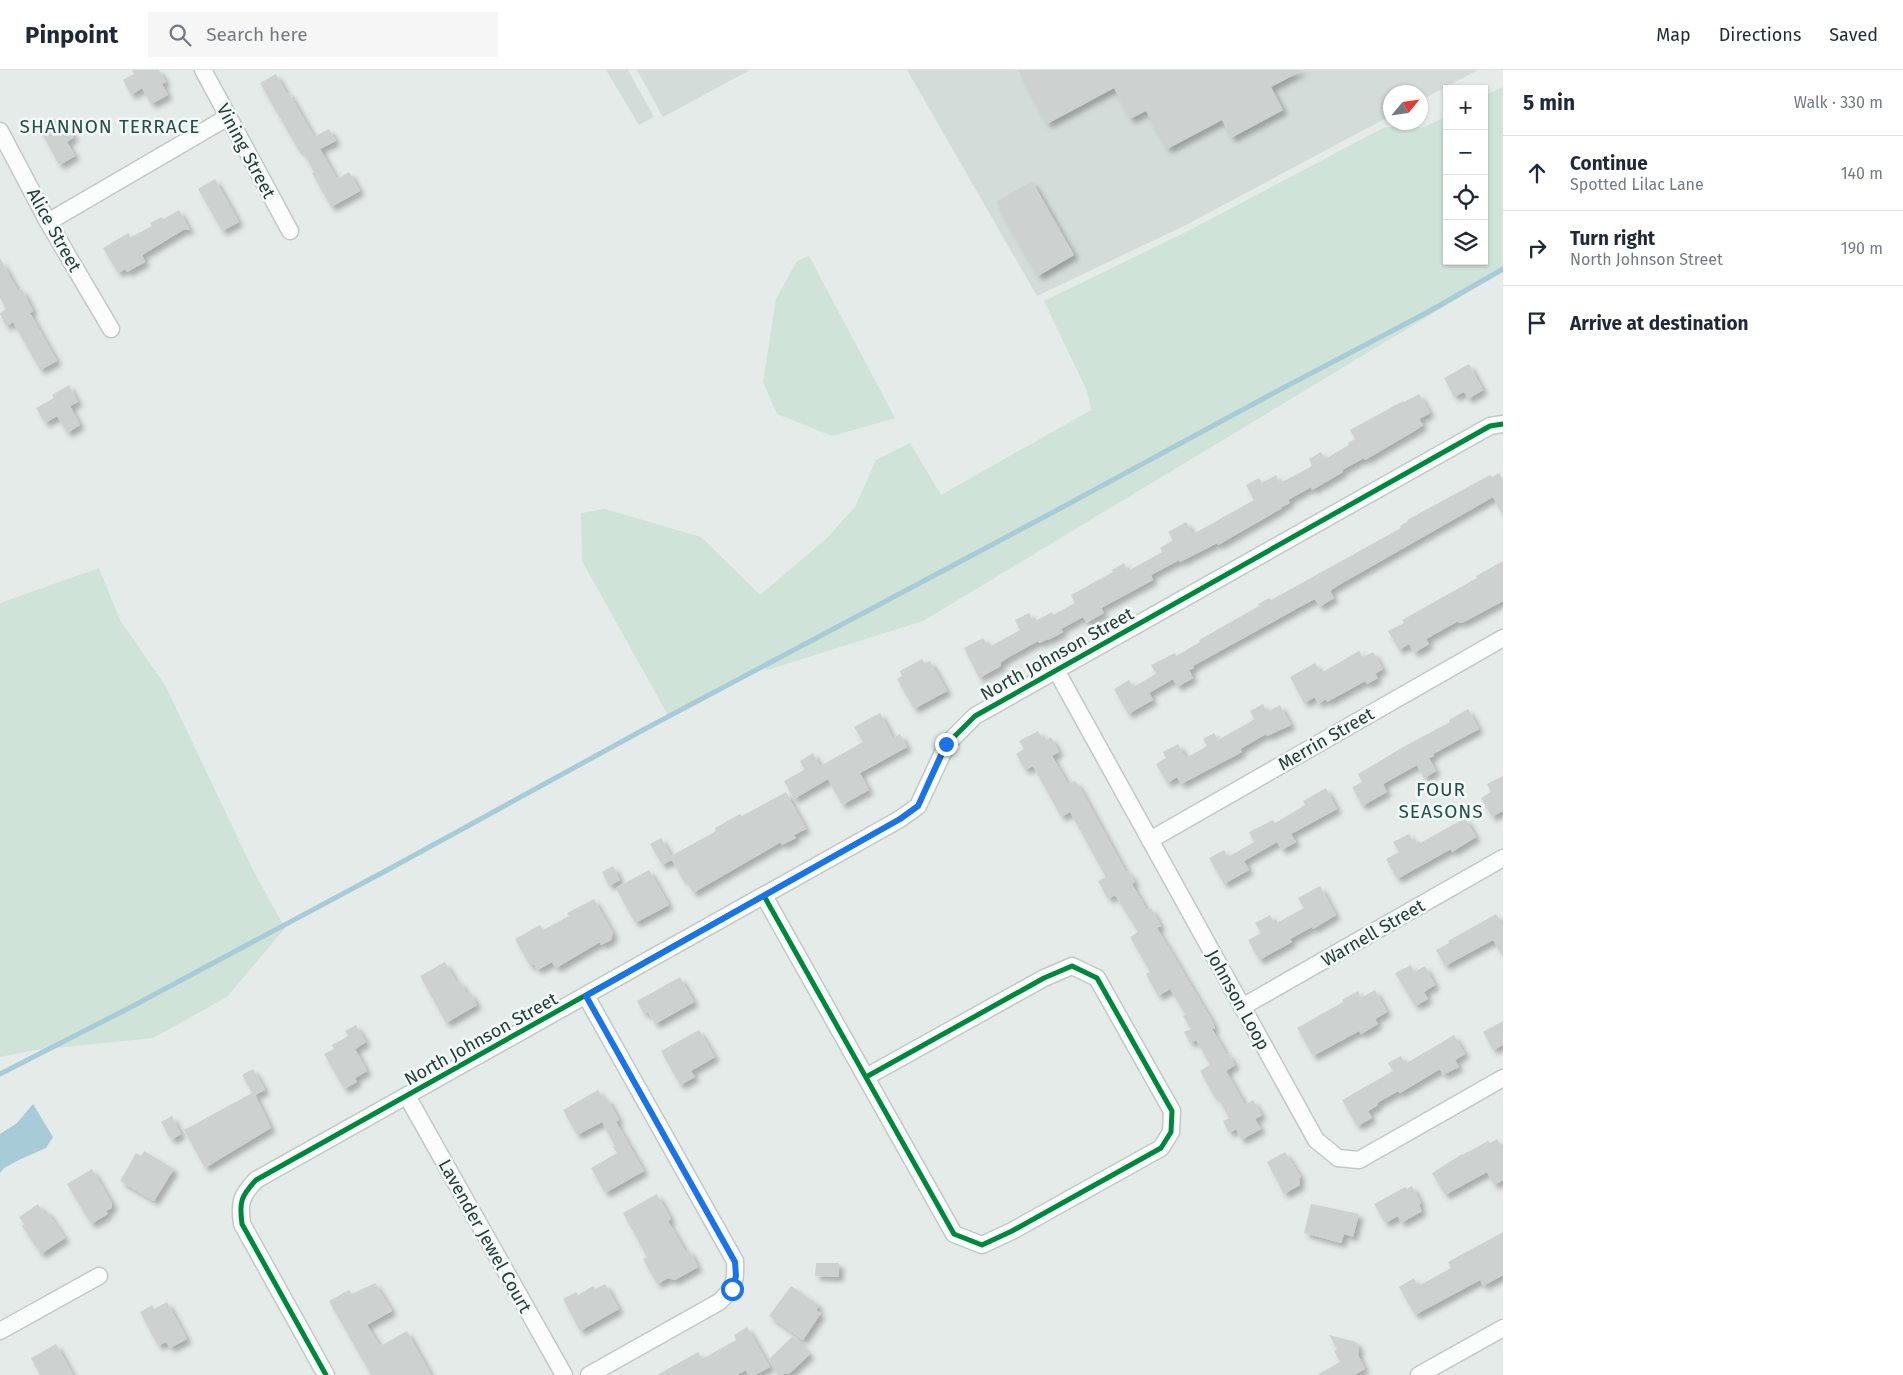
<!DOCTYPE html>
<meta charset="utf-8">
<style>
body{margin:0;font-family:"Fira Sans",sans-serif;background:#f6f6f7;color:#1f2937}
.controls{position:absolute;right:15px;top:15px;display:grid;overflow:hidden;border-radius:0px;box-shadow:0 1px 4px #0004}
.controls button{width:45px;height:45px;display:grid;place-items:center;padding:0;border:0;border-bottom:1px solid #e0e1e3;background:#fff;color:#1f2937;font:25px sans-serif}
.compass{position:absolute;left:1383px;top:15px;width:45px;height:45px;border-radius:50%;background:#fff;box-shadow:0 1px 4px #0004;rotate:61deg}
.stop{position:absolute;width:15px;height:15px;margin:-11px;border:4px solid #1a73e8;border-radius:50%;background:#fff}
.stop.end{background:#1a73e8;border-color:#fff;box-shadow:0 1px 5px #0008}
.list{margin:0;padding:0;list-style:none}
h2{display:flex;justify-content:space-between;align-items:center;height:65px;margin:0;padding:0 20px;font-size:21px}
h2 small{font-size:16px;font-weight:400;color:#747a83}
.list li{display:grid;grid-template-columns:32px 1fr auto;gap:15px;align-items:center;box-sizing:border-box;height:75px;padding:0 20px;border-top:1px solid #e0e1e3}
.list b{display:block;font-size:19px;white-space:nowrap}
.list p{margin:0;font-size:16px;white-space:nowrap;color:#747a83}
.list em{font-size:16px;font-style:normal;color:#747a83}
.icon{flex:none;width:28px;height:28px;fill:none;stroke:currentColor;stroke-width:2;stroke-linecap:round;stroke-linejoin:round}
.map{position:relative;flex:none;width:1503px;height:1305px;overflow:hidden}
header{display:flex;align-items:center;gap:30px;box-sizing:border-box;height:70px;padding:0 25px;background:#fff;border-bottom:1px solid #e0e1e3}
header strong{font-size:24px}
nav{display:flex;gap:28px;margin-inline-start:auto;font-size:18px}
.search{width:350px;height:45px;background:#f6f6f7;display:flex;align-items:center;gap:12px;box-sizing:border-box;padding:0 18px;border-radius:0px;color:#747a83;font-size:19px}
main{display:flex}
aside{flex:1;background:#fff}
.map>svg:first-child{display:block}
.built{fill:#d4dcd9}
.green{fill:#cfe3d8}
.water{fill:#a7ccd8}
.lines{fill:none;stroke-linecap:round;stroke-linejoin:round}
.stream{stroke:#a7ccd8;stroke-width:5}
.building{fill:#cdd2d0;filter:url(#shadow)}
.minor-casing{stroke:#c2c8c6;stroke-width:19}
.minor{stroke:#fbfcfc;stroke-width:16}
.cycleway-casing{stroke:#f4f9f7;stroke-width:8}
.cycleway{stroke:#00873e;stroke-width:5}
.route{stroke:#1a73e8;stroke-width:6}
.labels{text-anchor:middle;stroke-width:5;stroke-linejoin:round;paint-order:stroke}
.street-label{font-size:18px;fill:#233e3a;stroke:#f4f9f7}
.neighbourhood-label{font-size:19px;letter-spacing:1px;fill:#20504a;stroke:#f4f9f7}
</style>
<header>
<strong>Pinpoint</strong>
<div class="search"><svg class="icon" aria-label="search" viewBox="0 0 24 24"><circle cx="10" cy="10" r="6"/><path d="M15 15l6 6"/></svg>Search here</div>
<nav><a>Map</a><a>Directions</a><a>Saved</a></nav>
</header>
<main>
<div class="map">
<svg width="1503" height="1305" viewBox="0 0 1503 1305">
<defs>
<filter id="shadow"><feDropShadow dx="4.5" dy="4.5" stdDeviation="2.5" flood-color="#0004"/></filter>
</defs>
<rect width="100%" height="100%" fill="#e5ebe9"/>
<g class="built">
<polygon points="606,0 628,0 654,47 639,55"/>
<polygon points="637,0 750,0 663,47"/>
<polygon points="907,0 1478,0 1421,30 1420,22 1390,22 1390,46 1186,155 1037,226"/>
</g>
<g class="green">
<polygon points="1503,17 1503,201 923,551 767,600 764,595 669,647 582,491 581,443 605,439 701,467 760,525 826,469 855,437 876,390 910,373 941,425 1091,340 1087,321 1044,231 1188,161 1385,57 1424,57 1447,46 1447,191 1484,191 1484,26"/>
<polygon points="809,186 895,348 832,366 777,344 763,312 776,229 797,191"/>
<polygon points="99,498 120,550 165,615 254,802 285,858 227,927 153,968 36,980 0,987 0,533"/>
</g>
<polygon class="water" points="33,1034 53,1067 46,1078 21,1089 4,1098 0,1103 0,1064 17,1053"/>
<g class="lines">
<polyline class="stream" points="0,1004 131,937 391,798 643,660 1046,446 1283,318 1428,242 1503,199"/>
</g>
<g class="building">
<polygon points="132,0 159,0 166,12 162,14 168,25 151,34 142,18 131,25 123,10 134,4"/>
<polygon points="1018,0 1303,0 1271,17 1283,40 1231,68 1222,50 1167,79 1146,41 1130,49 1114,18 1047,54"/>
<polygon points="276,4 287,24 289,23 314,67 329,59 336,71 320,79 337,109 349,102 360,121 331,137 312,103 314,102 302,80 299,81 260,13"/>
<polygon points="54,48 60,59 67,55 74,67 67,72 75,86 59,95 38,56"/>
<polygon points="215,109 239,152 222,161 198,119"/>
<polygon points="1032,111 1074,185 1038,206 996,132"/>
<polygon points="179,140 190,160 183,160 142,185 145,192 127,202 125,199 118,203 103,178 128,163 131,167 152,156 150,153 162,147 163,149"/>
<polygon points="0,188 18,221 22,219 33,241 30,243 57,291 40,300 13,252 6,256 0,244 0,243 6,239 0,228"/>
<polygon points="1469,294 1483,320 1468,329 1464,322 1454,327 1444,308"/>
<polygon points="69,315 78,332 70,336 80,355 67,363 57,346 45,353 36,338 54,328 52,325"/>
<polygon points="1419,324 1430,343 1419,349 1423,355 1416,360 1365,390 1364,388 1342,400 1343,402 1312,420 1311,417 1288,430 1290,433 1281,437 1282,438 1218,475 1217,473 1180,492 1179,490 1151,505 1153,510 1101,538 1104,543 1086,553 1083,547 1061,559 1063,562 1048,570 1048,569 1039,573 1038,571 1009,587 1000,593 1001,596 979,608 964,578 983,568 989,577 1020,560 1015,550 1029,543 1034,552 1052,542 1053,545 1075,533 1071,525 1113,502 1112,500 1124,493 1128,501 1162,482 1160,478 1173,470 1168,462 1186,452 1193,464 1254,430 1246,415 1259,408 1262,413 1276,405 1280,413 1288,409 1312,396 1309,389 1321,382 1325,389 1349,375 1348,373 1355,369 1350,360 1403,331 1404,332"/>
<polygon points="1499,403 1503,410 1503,446 1493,427 1337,516 1330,521 1334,528 1319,537 1315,529 1305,534 1193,596 1194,598 1189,600 1193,608 1177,617 1173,609 1149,623 1153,630 1128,644 1114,619 1129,610 1133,617 1156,604 1151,595 1175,583 1176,586 1200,572 1199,570 1259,536 1258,534 1269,528 1271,530 1401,458 1400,456 1408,451 1407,450 1490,405 1492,407"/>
<polygon points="1503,491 1503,531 1464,552 1459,553 1458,551 1426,569 1429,574 1414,583 1409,574 1399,580 1388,561 1404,553 1402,550 1477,508 1476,506"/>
<polygon points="1359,581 1363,587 1373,582 1383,599 1375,604 1378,608 1367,614 1365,611 1327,632 1326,629 1318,634 1315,627 1304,633 1290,607 1315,593 1321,603"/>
<polygon points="922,589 925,593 930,591 947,621 914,639 897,609 902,606 900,601"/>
<polygon points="1263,634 1267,642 1280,635 1291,655 1267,666 1266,664 1240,679 1242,682 1181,714 1177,707 1167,713 1156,694 1166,688 1163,682 1178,674 1186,688 1207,676 1203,669 1214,663 1218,670 1248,653 1254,649 1250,641"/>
<polygon points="1468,639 1479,659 1433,684 1434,686 1429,688 1436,701 1424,708 1417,695 1383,714 1387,722 1362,736 1352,717 1362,712 1358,704 1405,676 1450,652 1449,650"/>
<polygon points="880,643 893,668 900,664 907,677 860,703 869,720 842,735 828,709 794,729 784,711 804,700 800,691 813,683 820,696 863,672 854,657"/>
<polygon points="1038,661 1044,671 1051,667 1059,682 1052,686 1068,714 1075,711 1080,718 1126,802 1128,801 1135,812 1132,814 1147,840 1151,838 1161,856 1157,858 1211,949 1215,958 1212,959 1227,985 1229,984 1235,995 1226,1001 1245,1035 1253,1030 1262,1045 1255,1049 1261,1059 1241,1070 1236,1059 1229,1063 1223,1051 1229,1048 1217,1026 1215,1028 1200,1001 1210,995 1196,970 1190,973 1184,962 1191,959 1183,946 1185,944 1170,919 1158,926 1146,904 1150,902 1130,867 1138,862 1115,825 1108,829 1098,811 1106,807 1104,804 1070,742 1061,747 1033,696 1025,700 1016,684 1024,679 1019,671"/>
<polygon points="1503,706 1503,743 1502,741 1492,747 1481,728 1491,722 1487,714"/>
<polygon points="1326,718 1337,739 1291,764 1296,772 1282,780 1277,772 1244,791 1249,800 1224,814 1209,788 1224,780 1228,787 1254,772 1249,762 1273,750 1275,753 1297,740 1305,735 1303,731"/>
<polygon points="786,722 806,759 794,765 796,768 782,775 781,772 693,823 686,810 683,810 672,790 662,795 650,774 661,768 671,786 716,761 715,758 740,744 742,746"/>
<polygon points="1465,748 1476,767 1452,782 1451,779 1397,809 1386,789 1399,782 1393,772 1409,764 1414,773 1419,771 1420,773"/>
<polygon points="613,796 620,810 609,816 602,802"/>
<polygon points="649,800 669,835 635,853 616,818"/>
<polygon points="1320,816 1336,845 1313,859 1312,857 1290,869 1292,872 1259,890 1248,870 1261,863 1255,853 1270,845 1275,854 1304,838 1298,828"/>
<polygon points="594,829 613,863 611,870 601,875 600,872 556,898 552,892 537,900 534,894 530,896 515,869 540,855 543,860 569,846 567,843"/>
<polygon points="1496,844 1503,857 1503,887 1493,870 1445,896 1436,880 1449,873 1448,871"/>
<polygon points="445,892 457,913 460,911 467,924 470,922 477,935 446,953 420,906"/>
<polygon points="1411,895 1414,902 1425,896 1435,915 1424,922 1428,929 1415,936 1395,903"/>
<polygon points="680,907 694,932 655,954 648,942 644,944 637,931"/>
<polygon points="1375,920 1387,942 1375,949 1378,954 1361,964 1359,961 1313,986 1297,958 1343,932 1342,930 1358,921 1361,928"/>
<polygon points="1503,951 1503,975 1493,980 1483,962"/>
<polygon points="356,955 366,972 355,979 367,1001 355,1008 357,1012 344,1019 324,984 334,979 332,975 348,966 345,961"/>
<polygon points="699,960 715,987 691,1001 695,1007 680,1015 661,981"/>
<polygon points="1454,965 1465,984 1455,990 1459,997 1443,1005 1440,999 1400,1023 1398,1021 1377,1033 1378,1035 1368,1041 1372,1048 1357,1056 1342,1030 1393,1001 1388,993 1401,986 1405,994"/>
<polygon points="253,999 265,1020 255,1025 271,1058 205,1098 184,1060 252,1023 242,1005"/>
<polygon points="598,1020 604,1030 607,1028 619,1050 616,1052 644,1101 605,1123 591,1098 617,1083 613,1077 615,1076 602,1052 577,1065 563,1040"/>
<polygon points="172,1046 181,1064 171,1070 161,1052"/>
<polygon points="1497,1069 1503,1080 1503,1110 1494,1115 1487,1102 1445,1125 1432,1103 1462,1084 1462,1085 1488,1071 1490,1073"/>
<polygon points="144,1081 174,1099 154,1131 120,1111 136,1083 141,1086"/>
<polygon points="1285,1082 1301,1107 1299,1108 1300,1115 1284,1124 1267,1092"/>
<polygon points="92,1099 112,1133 112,1138 106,1141 108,1144 91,1154 67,1114"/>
<polygon points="1412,1116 1421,1133 1419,1135 1422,1141 1401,1153 1398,1146 1385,1153 1374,1134 1405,1117 1407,1119"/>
<polygon points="657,1124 671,1149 668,1151 686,1182 689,1180 698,1197 675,1210 668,1208 657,1214 643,1189 647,1187 623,1143"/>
<polygon points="38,1134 43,1142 46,1140 65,1168 41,1184 22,1156 24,1154 19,1147"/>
<polygon points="1311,1134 1359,1144 1353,1167 1344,1164 1341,1173 1304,1163"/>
<polygon points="1503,1162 1503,1205 1483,1216 1480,1210 1415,1245 1399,1217 1414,1208 1418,1216 1451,1198 1448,1192"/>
<polygon points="816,1193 839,1193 839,1207 815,1206"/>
<polygon points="375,1213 392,1241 367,1255 380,1276 407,1261 431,1305 371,1305 329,1231 349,1220 352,1224"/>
<polygon points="605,1214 619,1239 580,1261 563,1229 576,1222 578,1225 593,1216 595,1219"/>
<polygon points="791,1216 819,1235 816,1240 821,1243 803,1270 769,1246"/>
<polygon points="167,1232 187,1269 170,1278 166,1272 158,1276 140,1242 152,1235 154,1239"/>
<polygon points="747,1257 770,1297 755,1305 748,1305 746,1300 737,1305 657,1305 698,1282 702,1289 736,1270 734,1265"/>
<polygon points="1329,1265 1356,1272 1359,1278 1358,1285 1365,1299 1354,1305 1317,1305 1340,1292 1334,1281 1337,1279"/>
<polygon points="793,1266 810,1284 790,1303 778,1305 769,1289"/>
<polygon points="56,1274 73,1305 40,1305 31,1288"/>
</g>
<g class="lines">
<g class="minor-casing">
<g id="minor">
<polyline points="203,0 290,161"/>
<polyline points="0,61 48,152 111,259"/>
<polyline points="48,152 228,47"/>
<polyline points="1056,600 1316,1070 1338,1088 1359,1090 1503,1008"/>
<polyline points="1150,770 1503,568"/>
<polyline points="764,826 954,1164 982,1175 1012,1161 1161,1078 1171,1062 1172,1041 1097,908 1072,896 1044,908 866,1007"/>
<path d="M 586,926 L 735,1191 C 736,1213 734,1218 719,1232 L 589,1305"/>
<polyline points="1242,937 1503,788"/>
<polyline points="407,1026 564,1305"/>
<polyline points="0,1261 99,1206"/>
<path d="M 326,1305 L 242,1154 C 239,1132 241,1126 256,1110 L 900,749 L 918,736 L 947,674 L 975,646 L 1490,356 L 1503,354"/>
<polyline points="1419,1305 1503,1258"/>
</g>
</g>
<use href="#minor" class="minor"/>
<g class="cycleway-casing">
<g id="cycleway">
<polyline points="764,826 954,1164 982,1175 1012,1161 1161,1078 1171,1062 1172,1041 1097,908 1072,896 1044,908 866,1007"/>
<path d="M 326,1305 L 242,1154 C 239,1132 241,1126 256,1110 L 900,749 L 918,736 L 947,674 L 975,646 L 1490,356 L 1503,354"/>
</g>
</g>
<use href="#cycleway" class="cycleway"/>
</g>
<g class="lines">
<polyline class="route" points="732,1219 736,1206 735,1192 586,926 900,749 918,736 946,674"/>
</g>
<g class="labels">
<g class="street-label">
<text transform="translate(246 81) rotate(62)" y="6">Vining Street</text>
<text transform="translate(54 160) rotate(61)" y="6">Alice Street</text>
<text transform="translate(1057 584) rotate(-29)" y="6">North Johnson Street</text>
<text transform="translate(1326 669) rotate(-30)" y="6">Merrin Street</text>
<text transform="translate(1373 863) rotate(-30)" y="6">Warnell Street</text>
<text transform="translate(1238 930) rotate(61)" y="6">Johnson Loop</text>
<text transform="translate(481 969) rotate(-29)" y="6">North Johnson Street</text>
<text transform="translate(485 1166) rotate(61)" y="6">Lavender Jewel Court</text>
</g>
<g class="neighbourhood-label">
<text x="110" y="63">SHANNON TERRACE</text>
<text x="1441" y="726">FOUR<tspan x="1441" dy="22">SEASONS</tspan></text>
</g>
</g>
</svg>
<div class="controls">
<button>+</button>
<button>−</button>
<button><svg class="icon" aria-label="locate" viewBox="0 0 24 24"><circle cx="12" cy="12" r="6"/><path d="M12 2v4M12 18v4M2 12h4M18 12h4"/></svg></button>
<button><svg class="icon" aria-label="layers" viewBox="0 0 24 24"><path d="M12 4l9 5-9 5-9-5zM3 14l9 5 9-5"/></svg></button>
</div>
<svg class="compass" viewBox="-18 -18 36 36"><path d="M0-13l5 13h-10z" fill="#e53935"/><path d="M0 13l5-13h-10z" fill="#747a83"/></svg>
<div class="stop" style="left:732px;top:1219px"></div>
<div class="stop end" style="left:946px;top:674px"></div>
</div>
<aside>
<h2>5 min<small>Walk · 330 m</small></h2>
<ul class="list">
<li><svg class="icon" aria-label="ahead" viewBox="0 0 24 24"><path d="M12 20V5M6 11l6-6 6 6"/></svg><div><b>Continue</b><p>Spotted Lilac Lane</p></div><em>140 m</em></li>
<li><svg class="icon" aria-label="right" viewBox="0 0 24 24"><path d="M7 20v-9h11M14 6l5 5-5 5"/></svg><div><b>Turn right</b><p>North Johnson Street</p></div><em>190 m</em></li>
<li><svg class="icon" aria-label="arrive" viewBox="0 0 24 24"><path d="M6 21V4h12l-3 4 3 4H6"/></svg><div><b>Arrive at destination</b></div></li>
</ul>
</aside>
</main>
